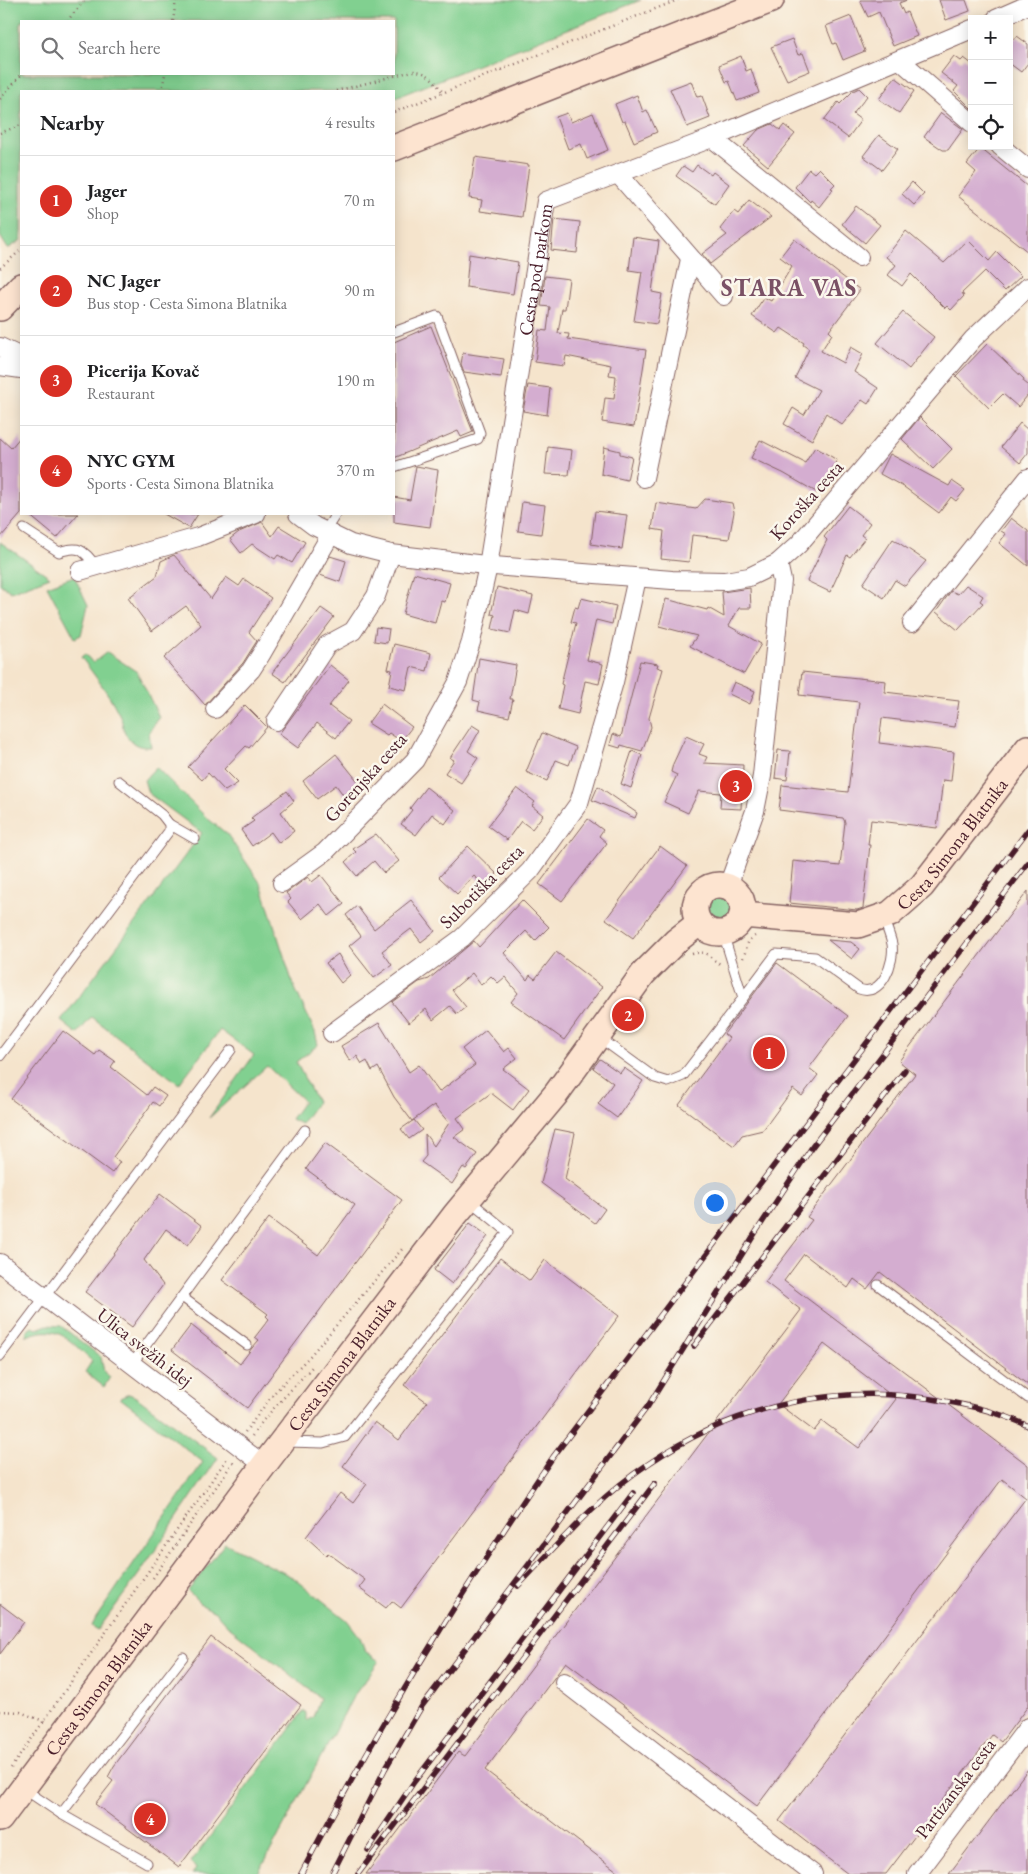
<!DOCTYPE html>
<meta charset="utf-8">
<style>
body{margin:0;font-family:"EB Garamond",serif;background:#f6f6f6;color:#202124}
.controls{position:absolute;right:15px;top:15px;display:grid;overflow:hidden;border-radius:0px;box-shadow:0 2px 12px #0003}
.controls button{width:45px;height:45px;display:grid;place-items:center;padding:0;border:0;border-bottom:1px solid #e0e0e0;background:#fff;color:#202124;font:25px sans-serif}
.you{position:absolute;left:714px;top:1202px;width:18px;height:18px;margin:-12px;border:4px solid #fff;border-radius:50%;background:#1a73e8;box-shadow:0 0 0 8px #1a73e833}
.badge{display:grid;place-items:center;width:32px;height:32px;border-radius:50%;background:#d93025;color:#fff;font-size:16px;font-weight:700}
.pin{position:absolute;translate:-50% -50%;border:2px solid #fff;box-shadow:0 1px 5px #0006}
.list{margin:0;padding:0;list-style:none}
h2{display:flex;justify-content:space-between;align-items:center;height:65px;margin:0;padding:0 20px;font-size:21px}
h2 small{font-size:16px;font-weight:400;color:#757577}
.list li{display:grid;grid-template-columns:32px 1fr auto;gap:15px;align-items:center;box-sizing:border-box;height:90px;padding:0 20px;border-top:1px solid #e0e0e0}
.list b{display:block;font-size:19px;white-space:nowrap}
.list p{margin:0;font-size:16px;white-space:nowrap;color:#757577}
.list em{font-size:16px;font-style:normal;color:#757577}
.icon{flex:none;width:28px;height:28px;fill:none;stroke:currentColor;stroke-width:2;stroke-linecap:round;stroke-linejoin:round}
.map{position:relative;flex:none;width:1028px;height:1874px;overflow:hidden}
.search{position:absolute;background:#fff;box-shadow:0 2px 12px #0003;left:20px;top:20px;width:375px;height:55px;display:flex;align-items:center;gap:12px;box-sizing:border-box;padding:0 18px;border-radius:0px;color:#757577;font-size:19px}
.panel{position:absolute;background:#fff;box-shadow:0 2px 12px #0003;left:20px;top:90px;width:375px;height:425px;border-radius:0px}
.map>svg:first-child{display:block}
.green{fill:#81d090;stroke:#66785e;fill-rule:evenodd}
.building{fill:#d4add0;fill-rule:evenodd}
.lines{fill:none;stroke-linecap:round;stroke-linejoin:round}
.lane-casing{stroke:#866463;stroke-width:11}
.street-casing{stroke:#866463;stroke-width:20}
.secondary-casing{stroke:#866463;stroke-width:28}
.path{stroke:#866463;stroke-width:2.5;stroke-dasharray:1 4;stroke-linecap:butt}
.lane{stroke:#fff;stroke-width:9}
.street{stroke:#fff;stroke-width:18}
.secondary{stroke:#fde4d0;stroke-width:25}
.rail-casing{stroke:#4a1f2b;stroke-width:5.5}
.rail{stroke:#fbf7ec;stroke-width:4;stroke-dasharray:11;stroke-linecap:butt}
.labels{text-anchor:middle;stroke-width:5;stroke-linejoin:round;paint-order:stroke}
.street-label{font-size:19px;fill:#4a1f2b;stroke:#fbf7ec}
.district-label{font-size:24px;font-weight:bold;letter-spacing:1px;fill:#7a5165;stroke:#fbf7ec}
</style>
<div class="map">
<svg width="1028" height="1874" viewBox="0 0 1028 1874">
<rect width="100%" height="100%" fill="#fbf7ec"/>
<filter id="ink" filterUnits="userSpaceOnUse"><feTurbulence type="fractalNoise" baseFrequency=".02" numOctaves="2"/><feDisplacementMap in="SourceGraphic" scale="10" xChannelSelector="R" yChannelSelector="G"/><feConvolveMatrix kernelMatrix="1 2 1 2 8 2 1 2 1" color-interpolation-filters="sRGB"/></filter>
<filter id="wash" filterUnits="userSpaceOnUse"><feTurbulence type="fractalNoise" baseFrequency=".0096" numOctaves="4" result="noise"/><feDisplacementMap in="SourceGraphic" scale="20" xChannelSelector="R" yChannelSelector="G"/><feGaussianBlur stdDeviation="1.12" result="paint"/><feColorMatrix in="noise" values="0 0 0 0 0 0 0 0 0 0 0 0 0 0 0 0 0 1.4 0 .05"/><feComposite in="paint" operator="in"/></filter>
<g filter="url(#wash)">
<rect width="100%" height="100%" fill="#f5e4cc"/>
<g class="green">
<path d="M 0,0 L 641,0 L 394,98 L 394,91 L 21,91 L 21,240 L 8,249 L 0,236 ZM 21,21 L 394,21 L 394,74 L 21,74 Z"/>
<polygon points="0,542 50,577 11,592 0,584"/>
<polygon points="74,576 88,605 81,635 75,638 47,586"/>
<path d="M 107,652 L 137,672 L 159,717 L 149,732 L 151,747 C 144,747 138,747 132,742 C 120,731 125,723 118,712 C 108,692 94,675 81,657 L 85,654 L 93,663 Z"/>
<polygon points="156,767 207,818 227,834 261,884 293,984 315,1032 318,1045 296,1062 317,1102 301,1124 291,1119 304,1101 267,1066 209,1118 254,1055 220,1030 179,1084 92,1017 77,1034 61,1021 202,833 148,793 144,780"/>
<circle cx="718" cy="909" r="18"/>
<path d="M 47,1325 L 61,1326 L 101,1357 L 104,1372 L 110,1377 L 104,1387 L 85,1372 L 92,1361 C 69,1341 60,1323 27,1336 L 27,1331 L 32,1327 L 37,1329 Z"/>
<polygon points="129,1394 136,1397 218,1458 139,1574 98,1630 92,1626 96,1618 203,1462 120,1398"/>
<polygon points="225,1543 294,1578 347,1620 360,1637 365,1651 379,1661 353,1697 258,1874 192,1874 196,1869 191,1862 304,1710 306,1713 306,1721 313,1717 320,1698 230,1628 215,1612 202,1605 188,1591"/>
</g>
<g id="blocks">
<g class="building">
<polygon points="860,0 907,0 899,3 904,14 907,12 917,36 893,46 879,12 868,17"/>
<polygon points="939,0 966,0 970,11 946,20"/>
<polygon points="851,16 865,51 843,60 836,43 833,44 826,26"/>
<polygon points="1009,35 1015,39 1017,36 1028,44 1028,63 1021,72 1009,63"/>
<polygon points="792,39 798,55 803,53 810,71 787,80 771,47"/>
<polygon points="741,56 746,71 751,69 759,93 737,101 729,81 726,82 719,65"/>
<polygon points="954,56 961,61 964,58 972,64 972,109 954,91 958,86 941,73"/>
<polygon points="895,77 914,91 899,113 879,99"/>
<polygon points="691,81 697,97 702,96 710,118 687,127 670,89"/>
<polygon points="859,88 867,96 853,114 861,120 848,138 824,120 838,102 840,104 853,91"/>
<polygon points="637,95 643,112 647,110 657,132 634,142 625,121 622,122 615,104"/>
<polygon points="567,113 571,122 593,113 608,150 587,159 581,144 568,149 556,117"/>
<polygon points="941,113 963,129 948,150 943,150 924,137"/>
<polygon points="772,124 780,130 784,125 795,134 768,166 744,146 758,130"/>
<polygon points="879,135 898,149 882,170 863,156"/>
<polygon points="980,148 1028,187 1028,252 958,196 976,172 967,164"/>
<polygon points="475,157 529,165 522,217 480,211 482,200 469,198"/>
<polygon points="697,165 711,175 713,172 729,184 715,204 676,176 683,166 692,172"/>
<polygon points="819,168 835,184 831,188 833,189 819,207 811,200 810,202 795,187 809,169 814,173"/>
<polygon points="912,182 924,194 914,205 902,194"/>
<polygon points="749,200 771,217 710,264 702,254 727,235 720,229 734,211 738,214"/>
<polygon points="856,206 880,225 865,243 842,224"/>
<polygon points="554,219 580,222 577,253 551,250"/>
<polygon points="906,231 944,263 968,240 989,261 997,252 1021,276 1005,291 985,271 962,293 964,296 951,310 947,306 945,308 911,274 902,286 888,275 896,265 886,257"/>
<polygon points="633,237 659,241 652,292 662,294 657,324 634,321 642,272 629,270"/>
<polygon points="794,239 860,290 829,331 832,334 821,351 843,363 851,347 863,354 854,372 878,388 868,404 862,400 842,425 826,413 812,440 784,424 793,408 804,415 819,390 795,378 809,349 803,345 804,343 781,328 777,333 752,316 764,297 771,301 792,266 780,257"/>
<polygon points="469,254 518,262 513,294 466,287"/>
<polygon points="545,276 569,279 565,309 562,309 558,333 569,334 568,339 646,350 634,427 602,422 605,398 614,399 616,376 609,375 611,365 566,356 564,366 535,362 539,330 547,331 550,307 541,306"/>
<polygon points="903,312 934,337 909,369 877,343"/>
<polygon points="431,326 473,432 461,437 458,431 394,458 394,342"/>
<polygon points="987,344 1024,379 1023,381 1028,385 1028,395 1018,407 1003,394 989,408 956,376"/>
<polygon points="463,353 504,359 501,377 464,372 461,364"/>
<polygon points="528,385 550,388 547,415 523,411"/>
<polygon points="920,417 952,449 933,469 902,439"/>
<polygon points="1020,423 1028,430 1028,453 1020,463 1001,447"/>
<polygon points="21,436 21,514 0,538 0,438 11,448"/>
<polygon points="760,440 805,463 815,447 837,460 818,493 783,473 751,458"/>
<polygon points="548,447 572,450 569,475 545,474"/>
<polygon points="604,447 620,451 620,454 632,457 627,480 601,474"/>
<polygon points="890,454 949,486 952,481 965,490 956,501 951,497 939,513 904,487 880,474"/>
<polygon points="416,466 438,470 430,527 394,522 394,497 410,500"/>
<polygon points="705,499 732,503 734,512 729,539 692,535 689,562 661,559 664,531 652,529 656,503 696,509"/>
<polygon points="522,502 545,505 541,534 518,531"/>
<polygon points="848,506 870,523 861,535 865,538 850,557 847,555 830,592 807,581 827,540 824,537"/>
<polygon points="595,511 627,515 622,549 591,544"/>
<polygon points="28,514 78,514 57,538"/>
<polygon points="164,514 198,514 189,528"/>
<polygon points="1011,518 1028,531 1028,566 999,543 1006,534 1001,531"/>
<polygon points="262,522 272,536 279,526 305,542 292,563 278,555 275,559 252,544 241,553 230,539 239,532"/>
<polygon points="893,539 926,561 905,586 895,580 884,598 863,584"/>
<polygon points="174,555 211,599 226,577 239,586 244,579 271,598 249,632 257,641 253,647 243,663 205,705 164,658 201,625 186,606 152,631 128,598 157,576 161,561"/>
<polygon points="330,556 346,561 340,582 320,575"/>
<polygon points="414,573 450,583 445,602 441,601 435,623 403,614"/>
<polygon points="966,585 983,596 980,601 983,603 958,630 936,612 951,591 958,594"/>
<polygon points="497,587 533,596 529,614 515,610 510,633 492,629 495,615 491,614"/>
<polygon points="750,588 751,608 739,608 729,626 761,644 744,674 690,646 697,636 659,626 666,599 707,610 708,608 724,617 722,592"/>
<polygon points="581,598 616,606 612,624 596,620 587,660 603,664 599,684 585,681 578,714 558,709 563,685 561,684 576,623 571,622 575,607 578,608"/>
<polygon points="321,608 334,617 285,682 272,673"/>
<polygon points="376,627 389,629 387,643 374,641"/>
<polygon points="394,644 431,653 427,671 411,667 406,690 389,686 392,670 388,669"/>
<polygon points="479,658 516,665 510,699 513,699 509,717 478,710 480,702 473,700"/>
<polygon points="640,661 658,664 657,667 663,669 649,718 651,727 642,751 621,745 620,748 610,745 613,734 621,737"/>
<polygon points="330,665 349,680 329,706 349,721 336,738 317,723 298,748 279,734"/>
<polygon points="802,672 886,681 885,692 959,701 955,727 882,718 879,743 954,752 951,781 943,780 937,828 871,820 868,845 870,845 863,908 857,910 789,903 793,861 840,866 845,822 843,818 779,810 782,785 848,792 859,702 799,695"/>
<polygon points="734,682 755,691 750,704 729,694"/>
<polygon points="382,704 412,727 401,741 389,733 387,735 368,723"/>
<polygon points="245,705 267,727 249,748 246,746 224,769 238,783 225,791 208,773 202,780 188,767"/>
<polygon points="472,725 480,730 468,751 478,758 461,783 445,773 454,760 450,758"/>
<polygon points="542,733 576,747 569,765 556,760 547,781 526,772"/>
<polygon points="686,736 704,744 699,754 707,757 704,763 743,765 741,809 720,808 721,793 699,791 688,813 664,802 677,775 671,772 673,764"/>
<polygon points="778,750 790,751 787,780 775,778"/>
<polygon points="632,751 642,755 631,788 621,784"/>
<polygon points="336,754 360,784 344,796 336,785 317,799 303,781"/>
<polygon points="598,786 637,813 635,818 592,800"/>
<polygon points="426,787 455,810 445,824 432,814 416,835 401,824 412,810 410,808"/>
<polygon points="517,788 535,802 532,806 543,815 532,829 521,821 507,840 488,826"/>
<polygon points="287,791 294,801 281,812 294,831 279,843 271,832 252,846 241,830 254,821 251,818"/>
<polygon points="588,819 603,830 599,836 607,843 562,901 539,884"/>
<polygon points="376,834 399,861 384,873 374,861 357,876 345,862 356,852 353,849"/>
<polygon points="468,846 497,874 485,886 474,876 457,894 439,877"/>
<polygon points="660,846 687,866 633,938 606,919"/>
<polygon points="321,875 344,904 329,916 320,904 302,919 288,902 291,899 286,893 308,877 312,882"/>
<path d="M 1028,891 L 1028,1385 L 880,1272 L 867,1289 L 854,1279 L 848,1288 L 804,1254 L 784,1281 L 1028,1465 L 1028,1706 L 1001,1742 L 992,1735 L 886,1874 L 848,1874 L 779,1821 L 1026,1498 L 1002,1479 L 757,1806 L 566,1662 L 485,1770 L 621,1874 L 366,1874 L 458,1752 L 465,1756 L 801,1310 L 765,1282 L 812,1220 L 807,1217 L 915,1074 L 899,1061 ZM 824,1344 L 896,1399 L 859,1448 L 822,1421 L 814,1431 L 778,1404 Z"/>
<polygon points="411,900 435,931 421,942 411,929 382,951 392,965 374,978 349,946 361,936 346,915 357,906 374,929"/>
<polygon points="522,900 549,927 535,941 526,931 504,953 527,980 530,975 535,979 556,952 602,987 564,1040 511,1002 518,993 505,977 498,983 491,976 481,985 472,973 452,990 466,1007 457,1014 450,1006 433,1020 426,1009 409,1023 392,1002 419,982 429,979 474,941 479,947"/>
<polygon points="828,940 851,942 860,949 852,959"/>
<polygon points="338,954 350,975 341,983 326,963"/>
<polygon points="777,963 848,1016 809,1068 818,1075 802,1096 793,1089 763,1130 742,1135 734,1146 679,1105 729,1038 724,1034"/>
<polygon points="379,1023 409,1072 419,1065 439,1092 475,1065 462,1049 486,1030 504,1052 509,1048 517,1058 503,1069 529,1089 513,1110 491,1093 457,1118 465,1129 454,1137 477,1154 466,1169 463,1167 452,1184 421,1162 426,1156 425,1134 434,1146 449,1123 434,1105 412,1121 394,1097 378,1067 372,1071 367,1061 362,1064 357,1056 350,1061 341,1046"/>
<polygon points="63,1031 95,1055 99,1050 115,1061 111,1067 147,1095 153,1087 166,1096 159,1106 153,1102 113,1157 120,1162 112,1173 11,1099"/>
<polygon points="600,1059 620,1073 624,1068 643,1081 617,1118 598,1104 613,1083 593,1068"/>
<polygon points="414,1120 422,1130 409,1139 401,1129"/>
<polygon points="555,1129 575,1133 565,1179 605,1209 595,1223 541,1183"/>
<polygon points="325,1143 402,1200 247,1408 172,1350 191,1325 240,1364 252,1348 259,1340 255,1337 269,1319 266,1316 268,1314 222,1280 269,1218 318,1255 341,1224 355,1205 306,1169"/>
<polygon points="160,1194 202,1226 188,1245 166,1229 144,1260 163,1285 132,1327 85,1292"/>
<polygon points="470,1223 488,1236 452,1284 434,1270"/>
<polygon points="500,1258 530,1281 545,1260 619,1316 401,1608 392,1601 386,1608 359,1588 365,1580 328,1553 326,1555 306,1537 340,1493 353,1503 367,1484 343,1466 375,1422 399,1440 427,1402 404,1385"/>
<polygon points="0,1604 24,1622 0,1654"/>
<polygon points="211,1637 301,1705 179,1867 95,1804 113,1781 108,1777 114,1766"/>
<polygon points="1028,1769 1028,1874 949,1874"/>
</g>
</g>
</g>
<g filter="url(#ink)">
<use href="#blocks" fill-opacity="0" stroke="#866463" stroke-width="1"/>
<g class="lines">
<g class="lane-casing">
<g id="lane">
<polyline points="394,332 437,316 480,433 478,439 394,467"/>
<path d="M 24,529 L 59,552 C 80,545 83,550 96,566"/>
<polyline points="325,531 336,514"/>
<polyline points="169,824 195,839"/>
<path d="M 743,998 L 776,954 L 815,957 L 859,989 C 882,998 895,962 892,944 C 890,935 886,926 883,917"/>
<polyline points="600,1038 655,1078 668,1082 683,1076 743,998 723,933"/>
<polyline points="0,1056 169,831 169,824 162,815 119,781"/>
<polyline points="878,1285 1028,1398"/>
<polyline points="182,1297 247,1345"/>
<polyline points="0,1356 231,1050"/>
<polyline points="132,1364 305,1130"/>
<polyline points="287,1442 323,1443 345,1437 508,1232 469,1200"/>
<polyline points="24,1789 61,1814 147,1863"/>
<polyline points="61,1814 183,1657"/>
</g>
</g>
<g class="street-casing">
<g id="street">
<polyline points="996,19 1028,5"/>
<polyline points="900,60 972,123"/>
<polyline points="712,138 859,257"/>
<polyline points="1000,146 1028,169"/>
<polyline points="619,175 724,296"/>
<polyline points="0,347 21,357"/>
<polyline points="0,366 21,369"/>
<polyline points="644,478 690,259"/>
<polyline points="298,514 314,526 351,544 391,554 494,566 672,580 725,581 749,577 778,563 799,544 973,339 1028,287"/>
<polyline points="80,571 198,537 256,514"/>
<polyline points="912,623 1028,478"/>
<polyline points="215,709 251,670 262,653 331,534"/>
<polyline points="276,721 327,645 353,631 376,596 391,554"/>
<path id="s1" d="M 282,883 L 325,852 L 415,760 L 458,682 L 471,642 L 488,566 L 546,201 L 712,138 L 972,29"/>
<polyline points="728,886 755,811 762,776 782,581 778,563"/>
<polyline points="332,1033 462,938 530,871 579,803 614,682 637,578"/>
<polyline points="0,1263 264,1465"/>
<polyline points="564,1682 813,1874"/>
<polyline points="917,1874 1028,1727"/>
</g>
</g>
<g class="secondary-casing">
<g id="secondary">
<polyline points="394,148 771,0"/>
<polyline points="0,308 21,286"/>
<circle cx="719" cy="909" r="24"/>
<path id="s2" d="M 742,915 L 858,925 L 890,914 L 922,886 L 1028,748"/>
<path id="s3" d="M 0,1819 L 264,1465 L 455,1215 L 556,1094 L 643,974 L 676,941 L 699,923"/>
</g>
</g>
<g class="path">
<polyline points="67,21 85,0"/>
<polyline points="173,21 176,0"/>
<polyline points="162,91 165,74"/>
<path d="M 336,91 L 413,71 C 428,71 435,81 443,93"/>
<polyline points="0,99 22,74"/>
<polyline points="394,112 678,0"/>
<polyline points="0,133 21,125"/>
<polyline points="0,268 21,250"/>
<path d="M 692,954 C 712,949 707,959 721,964"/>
<path d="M 743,958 C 747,951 745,941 755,936"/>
<polyline points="245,1432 275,1392 309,1357 403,1248"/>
<polyline points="252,1436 265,1418 312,1367"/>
<polyline points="153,1578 234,1461"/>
<polyline points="0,1711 20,1712 46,1722"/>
<polyline points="11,1768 228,1457"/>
</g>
<use href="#lane" class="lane"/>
<use href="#street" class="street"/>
<use href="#secondary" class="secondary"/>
<g class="rail-casing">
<g id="rail">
<polyline points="694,1346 905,1070"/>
<path d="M 518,1586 C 559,1543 598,1497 648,1464 C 736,1404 840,1382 944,1401 C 973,1406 1002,1413 1028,1426"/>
<polyline points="368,1850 414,1782 633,1493"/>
<path d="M 301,1874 C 376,1729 461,1592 553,1457 L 1028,830"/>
<polyline points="332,1874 385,1769 422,1706 648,1406 754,1235 812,1147 1028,863"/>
<polyline points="358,1874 655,1483"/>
</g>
</g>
<use href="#rail" class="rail"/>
</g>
</g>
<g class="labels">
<g class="street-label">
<text dy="7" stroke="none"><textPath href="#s1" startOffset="691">Cesta pod parkom</textPath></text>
<text transform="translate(806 500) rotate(-48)" y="7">Koroška cesta</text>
<text transform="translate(365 777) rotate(-48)" y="7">Gorenjska cesta</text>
<text dy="7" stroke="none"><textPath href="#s2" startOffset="244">Cesta Simona Blatnika</textPath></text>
<text transform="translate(481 886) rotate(-45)" y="7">Subotiška cesta</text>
<text transform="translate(145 1347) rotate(38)" y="7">Ulica svežih idej</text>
<text dy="7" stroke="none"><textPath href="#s3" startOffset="569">Cesta Simona Blatnika</textPath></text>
<text dy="7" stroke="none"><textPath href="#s3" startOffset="164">Cesta Simona Blatnika</textPath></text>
<text transform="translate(955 1788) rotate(-53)" y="7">Partizanska cesta</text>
</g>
<g class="district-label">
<text x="789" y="296">STARA VAS</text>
</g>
</g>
</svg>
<div class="controls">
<button>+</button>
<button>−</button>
<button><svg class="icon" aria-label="locate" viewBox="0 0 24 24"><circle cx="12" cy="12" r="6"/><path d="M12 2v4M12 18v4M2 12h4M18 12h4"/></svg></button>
</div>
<div class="you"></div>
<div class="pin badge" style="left:769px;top:1053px">1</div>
<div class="pin badge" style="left:628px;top:1015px">2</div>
<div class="pin badge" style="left:736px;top:786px">3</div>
<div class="pin badge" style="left:150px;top:1819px">4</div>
<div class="search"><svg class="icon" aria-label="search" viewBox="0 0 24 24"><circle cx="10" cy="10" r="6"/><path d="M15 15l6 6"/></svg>Search here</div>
<section class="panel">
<h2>Nearby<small>4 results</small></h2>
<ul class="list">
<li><span class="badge">1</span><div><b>Jager</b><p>Shop</p></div><em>70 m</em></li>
<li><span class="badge">2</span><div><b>NC Jager</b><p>Bus stop · Cesta Simona Blatnika</p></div><em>90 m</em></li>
<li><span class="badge">3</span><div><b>Picerija Kovač</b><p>Restaurant</p></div><em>190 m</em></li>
<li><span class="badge">4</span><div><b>NYC GYM</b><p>Sports · Cesta Simona Blatnika</p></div><em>370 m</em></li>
</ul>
</section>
</div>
